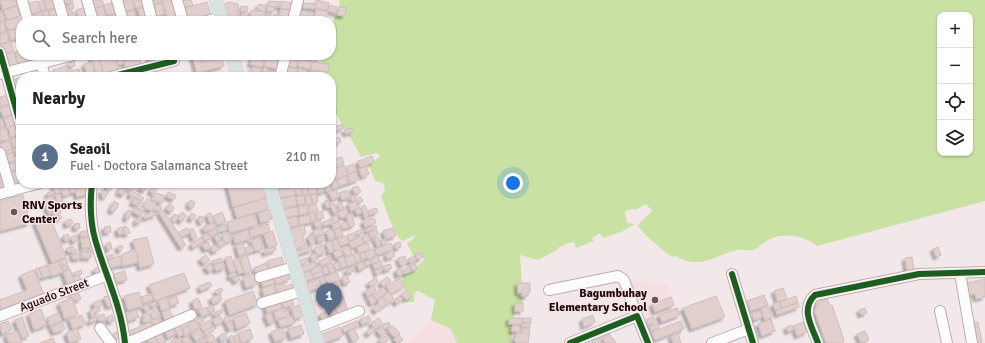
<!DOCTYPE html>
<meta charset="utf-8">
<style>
body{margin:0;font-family:Signika,sans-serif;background:#f6f6f6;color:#222}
.controls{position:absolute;right:12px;top:12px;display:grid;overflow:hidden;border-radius:8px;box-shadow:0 1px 3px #0004}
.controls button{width:36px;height:36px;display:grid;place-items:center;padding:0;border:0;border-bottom:1px solid #e0e0e0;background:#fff;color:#222;font:20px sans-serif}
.you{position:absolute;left:513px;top:183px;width:14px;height:14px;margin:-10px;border:3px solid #fff;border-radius:50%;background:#1a73e8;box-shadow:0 0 0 6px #1a73e833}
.badge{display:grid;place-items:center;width:26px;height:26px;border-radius:50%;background:#0b8043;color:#fff;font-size:13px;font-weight:700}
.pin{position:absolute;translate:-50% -33px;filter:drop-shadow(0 1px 2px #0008)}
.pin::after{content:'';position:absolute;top:21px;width:14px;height:12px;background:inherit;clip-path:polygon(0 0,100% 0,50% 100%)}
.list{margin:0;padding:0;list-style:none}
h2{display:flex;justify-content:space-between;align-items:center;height:52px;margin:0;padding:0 16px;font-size:17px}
h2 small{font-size:13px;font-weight:400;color:#767676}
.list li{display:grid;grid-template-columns:26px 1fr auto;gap:12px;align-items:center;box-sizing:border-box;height:64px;padding:0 16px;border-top:1px solid #e0e0e0}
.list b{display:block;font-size:15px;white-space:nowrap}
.list p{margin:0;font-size:13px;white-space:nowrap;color:#767676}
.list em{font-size:13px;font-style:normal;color:#767676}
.icon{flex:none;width:22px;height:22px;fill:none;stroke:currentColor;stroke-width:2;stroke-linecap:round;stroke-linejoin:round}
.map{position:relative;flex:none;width:985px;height:343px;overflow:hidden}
.search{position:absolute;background:#fff;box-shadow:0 1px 3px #0004;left:16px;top:16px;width:320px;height:44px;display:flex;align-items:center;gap:10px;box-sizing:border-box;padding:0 14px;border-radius:16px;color:#767676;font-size:15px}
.panel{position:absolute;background:#fff;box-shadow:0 1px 3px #0004;left:16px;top:72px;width:320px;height:116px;border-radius:16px}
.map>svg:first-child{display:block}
.built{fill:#f6dfe3}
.water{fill:#c9e1a3;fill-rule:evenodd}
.building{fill:#e1cfce;stroke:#cfbebc;filter:url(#shadow)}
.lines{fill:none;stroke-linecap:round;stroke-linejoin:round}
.minor-casing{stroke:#bdabaf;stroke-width:12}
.major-casing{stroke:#cdc5c7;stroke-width:14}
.minor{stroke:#fdfcfc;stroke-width:10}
.major{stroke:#d8e2e2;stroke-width:13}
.cycleway-casing{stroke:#f5e5e7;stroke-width:8}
.cycleway{stroke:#1b5e20;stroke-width:6}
.poi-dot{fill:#685559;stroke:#f5e5e7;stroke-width:1.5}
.labels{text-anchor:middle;stroke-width:3;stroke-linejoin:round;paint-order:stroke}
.poi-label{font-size:12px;font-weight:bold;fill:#1e060b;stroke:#f5e5e7;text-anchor:start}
.street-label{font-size:12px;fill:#1e060b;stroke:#f5e5e7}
</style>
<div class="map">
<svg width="985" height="343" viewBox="0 0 985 343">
<defs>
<filter id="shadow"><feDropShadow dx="-3" dy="3" stdDeviation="1" flood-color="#0004"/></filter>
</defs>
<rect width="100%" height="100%" fill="#f2e8ea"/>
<g class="built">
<polygon points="629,280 667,283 680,317 646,330"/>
<polygon points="341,290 351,317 320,328 310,301"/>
<polygon points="431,320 451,329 457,343 407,343"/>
</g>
<path class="water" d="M 340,0 L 985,0 L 985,201 L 817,246 C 804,235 783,232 768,240 C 763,243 758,249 752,250 C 747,251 742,249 737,250 C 713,256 701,270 676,256 L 672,257 C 663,250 642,234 638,225 L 652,211 L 646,204 L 635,210 L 633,209 L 625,211 L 627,223 L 635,224 L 621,232 L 603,238 L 600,233 L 592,238 L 594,241 L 576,248 L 574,242 L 564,244 L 564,246 L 559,247 L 557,250 L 538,260 L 520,255 L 523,303 L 515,307 L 511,343 L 457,343 L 451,329 L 431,320 L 435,300 L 418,291 L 415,292 L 414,302 L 406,302 L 405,300 L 402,276 C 409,269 418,267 424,260 L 423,257 L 421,256 L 417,258 L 414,257 L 407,243 L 414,239 L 415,235 L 403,241 C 394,237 385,206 381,196 L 385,190 L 383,183 L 375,181 L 369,165 L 379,157 L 379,154 L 376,153 L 361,157 C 354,141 333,114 331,99 C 330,92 331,84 331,77 L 325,77 L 325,66 L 320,61 L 321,55 L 331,55 L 331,26 L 337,13 ZM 940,15 L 970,15 L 970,153 L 940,153 Z"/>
<g class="building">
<polygon points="0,0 16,0 17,5 3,10"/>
<polygon points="43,0 46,10 41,11 39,2"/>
<polygon points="44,0 56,0 58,7 47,10"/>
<polygon points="63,0 72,0 73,2 64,4"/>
<polygon points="90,0 102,0 104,5 93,9"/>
<polygon points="126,0 132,0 134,9 123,12 119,2"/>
<polygon points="133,0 144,0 146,6 136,8"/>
<polygon points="149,0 161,0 162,2 150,5"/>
<polygon points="162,0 176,0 178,21 168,21"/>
<polygon points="179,0 191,0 193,5 181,8"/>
<polygon points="316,0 329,3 327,10 315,9"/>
<polygon points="38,1 41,11 30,14 27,4"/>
<polygon points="269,1 280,2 279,7 268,6"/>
<polygon points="281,1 293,3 292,10 280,8"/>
<polygon points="116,2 118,12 107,15 104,5"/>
<polygon points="207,2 211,16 185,21 181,9"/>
<polygon points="228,2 238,4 240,21 227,21 223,5"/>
<polygon points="73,3 74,8 70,10 68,5"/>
<polygon points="162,3 165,14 154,17 151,6"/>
<polygon points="304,3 315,4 315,9 303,8"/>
<polygon points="259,4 266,6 265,12 257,10"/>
<polygon points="66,5 68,9 72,10 73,12 65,15 62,6"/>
<polygon points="329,5 337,7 336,13 328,11"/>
<polygon points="17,6 20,16 7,20 4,10"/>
<polygon points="103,6 106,17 96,20 93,9"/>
<polygon points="241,6 248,7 247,12 240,11"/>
<polygon points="268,6 275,7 274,12 267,11"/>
<polygon points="86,7 89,20 79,21 76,10"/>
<polygon points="147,7 150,18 141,20 138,9"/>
<polygon points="339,7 347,8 345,16 337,15"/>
<polygon points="57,8 59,15 51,18 49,11"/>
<polygon points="281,9 292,11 290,18 279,16"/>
<polygon points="316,9 328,12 325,21 314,19"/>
<polygon points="133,10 136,17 125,21 123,13"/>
<polygon points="251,10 265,12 264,21 250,19"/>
<polygon points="300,10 314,13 312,19 298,16"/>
<polygon points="2,11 5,20 0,21 0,12"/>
<polygon points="48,11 50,19 45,20 43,12"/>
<polygon points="42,12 45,20 32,21 30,16"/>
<polygon points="120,12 122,21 109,21 108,16"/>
<polygon points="242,12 246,13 244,21 240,21"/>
<polygon points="75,13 77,21 67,21 65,16"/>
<polygon points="267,13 271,14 270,21 266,20"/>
<polygon points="274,14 278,15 277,21 273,21"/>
<polygon points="280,16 288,18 288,21 279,21"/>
<polygon points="19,17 21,27 8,30 5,21"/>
<polygon points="4,22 6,31 0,33 0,23"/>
<polygon points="331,25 337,27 335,38 331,38"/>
<polygon points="21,28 21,37 11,40 8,31"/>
<polygon points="7,32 9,41 0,44 0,34"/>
<polygon points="11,42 14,51 2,55 0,45"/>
<polygon points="21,50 21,55 32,55 34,62 19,66 15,52"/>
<polygon points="14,52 18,66 6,70 2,56"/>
<polygon points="98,55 103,72 96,74 91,56"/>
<polygon points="103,55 114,55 119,71 104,75 99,56"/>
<polygon points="115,55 122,55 124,63 118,65"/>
<polygon points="123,55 138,55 138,57 124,61"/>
<polygon points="148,55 165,55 167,60 151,64"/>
<polygon points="192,55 215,55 201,59 202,63 222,58 224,66 197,73"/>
<polygon points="253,55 265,55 262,67 250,64"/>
<polygon points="266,55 281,56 280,60 266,57"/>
<polygon points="291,55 300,55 299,60 290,58"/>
<polygon points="313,55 318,55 318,62 306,60 306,56 313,57"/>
<polygon points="139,57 141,64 126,69 124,61"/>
<polygon points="266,58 280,61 278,69 264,66"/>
<polygon points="288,58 298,61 296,68 286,65"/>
<polygon points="299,60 312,62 310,69 298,66"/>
<polygon points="74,61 75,66 69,67 68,63"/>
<polygon points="92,62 96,77 88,77 84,64"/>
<polygon points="312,62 329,64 328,72 311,70"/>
<polygon points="67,66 70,77 55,77 53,70"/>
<polygon points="253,67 261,69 259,77 248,77 249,70 253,71"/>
<polygon points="264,67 267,68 266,74 262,74"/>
<polygon points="287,67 297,69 295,76 285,74"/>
<polygon points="299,68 307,71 305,76 297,74"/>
<polygon points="79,69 81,77 71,77 70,71"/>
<polygon points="268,71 276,72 275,77 267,77"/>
<polygon points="145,72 146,77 127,77"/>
<polygon points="310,72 319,72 319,77 306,77 306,75 310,75"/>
<polygon points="35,73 36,77 22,77 22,76"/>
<polygon points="21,77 21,90 12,93 9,81"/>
<polygon points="21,93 21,103 17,104 15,94"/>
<polygon points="8,95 10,104 0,107 0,97"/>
<polygon points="11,105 14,114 3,117 0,108"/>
<polygon points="335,105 337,113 331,114 331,106"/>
<polygon points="15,114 18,124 7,128 4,118"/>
<polygon points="0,119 2,119 4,127 0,128"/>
<polygon points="342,124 344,128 334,132 332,128"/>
<polygon points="18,125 21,134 10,137 9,127"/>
<polygon points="6,128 9,139 0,141 0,129"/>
<polygon points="352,128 353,132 346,134 344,130"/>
<polygon points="21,136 21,145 14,148 11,139"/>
<polygon points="339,137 341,142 334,145 332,139"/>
<polygon points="10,141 12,149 2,152 0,144"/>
<polygon points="21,146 21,153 15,154 13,148"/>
<polygon points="12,149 13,152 2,156 1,153"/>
<polygon points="13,153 15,160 4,163 2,156"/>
<polygon points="372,156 374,162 360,168 358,161"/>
<polygon points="342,157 344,165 336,168 335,165 333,166 331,160"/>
<polygon points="21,158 21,169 19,169 16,159"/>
<polygon points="16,162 18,169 7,172 5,166"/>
<polygon points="353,164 356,171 348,174 346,167"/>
<polygon points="344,165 348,175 336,179 333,170"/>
<polygon points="366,166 369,174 362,177 359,169"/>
<polygon points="19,170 21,183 11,186 7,174"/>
<polygon points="3,172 8,189 0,191 0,173"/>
<polygon points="356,172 359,179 350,183 347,175"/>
<polygon points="346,176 349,183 339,186 337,180"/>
<polygon points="336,179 339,187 333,189 331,181"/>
<polygon points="68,183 73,183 76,192 71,193"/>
<rect x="107" y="183" width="4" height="7"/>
<polygon points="122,183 132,184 130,190 121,187"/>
<polygon points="143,183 148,185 145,191 140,189"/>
<polygon points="231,183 262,183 266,198 233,207 227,184"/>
<polygon points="276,183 291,183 291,187 276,189"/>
<polygon points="323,183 324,192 318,193 316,184"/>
<polygon points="324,183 330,183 331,190 326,191"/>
<polygon points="58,184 61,192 56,194 53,186"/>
<polygon points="67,184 70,194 63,196 60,186"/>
<polygon points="135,184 140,187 132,197 129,195"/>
<polygon points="316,184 317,193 309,194 308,186"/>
<polygon points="358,186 361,192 355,194 352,188"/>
<polygon points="86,187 88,194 77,197 75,189"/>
<polygon points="152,187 157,188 154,194 150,192"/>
<polygon points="307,187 308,194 303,195 302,188"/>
<polygon points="120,188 126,190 124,195 118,193"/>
<polygon points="294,188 295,195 280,198 279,190"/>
<polygon points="301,188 302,195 297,195 295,189"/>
<polygon points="101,190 108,191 106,197 102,197"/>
<polygon points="336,190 339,197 332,200 329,192"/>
<polygon points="347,190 350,197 342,200 339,193"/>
<polygon points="54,191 55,194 48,196 47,193"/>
<polygon points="168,192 176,195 174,200 167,197"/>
<polygon points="156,193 165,196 162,203 151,200"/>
<polygon points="60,194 63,201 57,203 55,195"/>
<polygon points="137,194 144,198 142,201 135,197"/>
<polygon points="317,194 318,202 313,203 311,195"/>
<polygon points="23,195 30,223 0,231 0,201"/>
<polygon points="304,195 305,204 298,205 296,197"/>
<polygon points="310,195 312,204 307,205 305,196"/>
<polygon points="355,195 356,200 352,202 350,197"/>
<polygon points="53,196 54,200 46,203 45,199"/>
<polygon points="295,196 297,205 282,209 280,199"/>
<polygon points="361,197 363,201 357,203 356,199"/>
<polygon points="134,198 139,201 137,205 132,203"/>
<polygon points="265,198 268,209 237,218 234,208"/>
<polygon points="147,199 156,203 152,211 143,207"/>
<polygon points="190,200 195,202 193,208 188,206"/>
<polygon points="329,200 330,207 326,207 325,201"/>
<polygon points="57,201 61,213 54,216 50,203"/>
<polygon points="114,201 119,204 114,212 110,210"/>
<polygon points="356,201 359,208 351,211 348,204"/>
<polygon points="140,202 144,204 142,207 145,209 144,211 137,208"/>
<polygon points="341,202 344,209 340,210 337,204"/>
<polygon points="334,203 338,211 334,213 330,205"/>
<polygon points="49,204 52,213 49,214 46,205"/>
<polygon points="169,204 174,207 172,212 166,209"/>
<polygon points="316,204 318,211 309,213 308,206"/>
<polygon points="160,205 162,209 157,212 155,208"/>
<polygon points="307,205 309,213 300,215 298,207"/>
<polygon points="365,205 369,216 365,218 361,207"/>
<polygon points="297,207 299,215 284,218 282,210"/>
<polygon points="135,208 143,212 141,216 133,212"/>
<polygon points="360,208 362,213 357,214 355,210"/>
<polygon points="376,208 378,212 370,215 368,211"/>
<polygon points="347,209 348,214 345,217 341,218 338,214 336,215 335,213"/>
<polygon points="128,210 132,211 128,220 125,218"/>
<polygon points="163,210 186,245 181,248 159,213"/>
<polygon points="269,210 272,219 261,223 258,213"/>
<polygon points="154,211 156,215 145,219 144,215"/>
<polygon points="322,211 324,218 318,220 316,213"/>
<polygon points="182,212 186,215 182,222 178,219"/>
<polygon points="222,212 226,222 217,225 213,216"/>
<polygon points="314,212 316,220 311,222 309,214"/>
<polygon points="192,213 196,215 193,220 189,218"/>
<polygon points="211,213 214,222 210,223 207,214"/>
<polygon points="351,213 355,225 350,227 346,215"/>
<polygon points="174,214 179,216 175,222 171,221"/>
<polygon points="254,214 258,225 230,233 227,222"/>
<polygon points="60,215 62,218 56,221 54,217"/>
<polygon points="309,215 311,222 300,225 298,218"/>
<polygon points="337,215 339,221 334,223 332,217"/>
<polygon points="202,216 204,222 200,223 198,217"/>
<polygon points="296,216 299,225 287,228 284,220"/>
<polygon points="50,217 66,257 52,263 35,222"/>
<polygon points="141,217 142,221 136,224 136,219"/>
<polygon points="374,218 376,223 365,227 363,221"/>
<polygon points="71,219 73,223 67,226 65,221"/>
<polygon points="332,219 334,223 324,226 323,222"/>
<polygon points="320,220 322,226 316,228 314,222"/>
<polygon points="339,222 341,227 334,230 332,224"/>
<polygon points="347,222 349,227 343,229 341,224"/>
<polygon points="79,223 80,228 75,229 74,224"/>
<polygon points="214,223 216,228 205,232 203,227"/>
<polygon points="268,224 270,232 251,237 249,230"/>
<polygon points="226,225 227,230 218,232 217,228"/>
<polygon points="304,225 306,234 302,235 305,246 292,250 289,230"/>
<polygon points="376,225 377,228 367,232 366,229"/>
<polygon points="110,226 111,232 105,233 104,227"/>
<polygon points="125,226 128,228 130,233 125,235 123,227"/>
<polygon points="122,227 124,233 119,235 117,229"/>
<polygon points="187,228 190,233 181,237 179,232"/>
<polygon points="193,228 197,238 193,239 189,230"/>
<polygon points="322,228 324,234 315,237 313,231"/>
<polygon points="341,228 343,236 337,238 334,230"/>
<polygon points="393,228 396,236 386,239 383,231"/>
<polygon points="216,229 217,233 211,236 209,232"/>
<polygon points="332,229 335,238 329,240 326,231"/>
<polygon points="362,229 363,233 356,235 355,232"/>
<polygon points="90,230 91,235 81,237 80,232"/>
<polygon points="248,230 251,239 235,243 233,235"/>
<polygon points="377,230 378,235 371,238 369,232"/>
<polygon points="273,231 277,245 268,247 264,234"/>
<polygon points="228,232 232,240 225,243 222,235"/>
<polygon points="208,233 211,238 205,241 202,236"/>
<polygon points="354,233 356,238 349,241 347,235"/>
<polygon points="68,234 70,239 65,241 63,236"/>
<polygon points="218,234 221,240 217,242 214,236"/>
<polygon points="368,234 370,240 364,242 362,236"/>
<polygon points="76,235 78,240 73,242 71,237"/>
<polygon points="313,235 315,243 311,245 308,236"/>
<polygon points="323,235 325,240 318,242 317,238"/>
<polygon points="346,236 349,243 340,246 338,238"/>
<polygon points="147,237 154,264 140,268 133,240"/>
<polygon points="202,237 204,241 193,248 191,244"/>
<polygon points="361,237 363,243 352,248 349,242"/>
<polygon points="378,237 381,245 378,247 374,238"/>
<polygon points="81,238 92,238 93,247 82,248"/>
<polygon points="260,238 263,249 255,251 251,240"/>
<polygon points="337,239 341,249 335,251 332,241"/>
<polygon points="385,239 387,244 382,245 380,241"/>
<polygon points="223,240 225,244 219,247 217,242"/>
<polygon points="331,241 334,251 329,253 326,243"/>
<polygon points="110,242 112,249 108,250 106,244"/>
<polygon points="208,242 211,248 205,250 202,244"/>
<polygon points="400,242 401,247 396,249 394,244"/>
<polygon points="243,243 246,254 239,256 236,245"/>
<polygon points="368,243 370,249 359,253 357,247"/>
<polygon points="391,243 393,249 377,255 375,249"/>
<polygon points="122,245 123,248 120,252 117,247"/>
<polygon points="216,245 219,250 213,252 211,247"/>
<polygon points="323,245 326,252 317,256 314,248"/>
<polygon points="73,246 77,252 68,252 66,249"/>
<polygon points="252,246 254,251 247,254 245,248"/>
<polygon points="310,246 312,250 297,255 296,251"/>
<polygon points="349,246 352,254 345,256 343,249"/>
<polygon points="275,247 276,250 265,254 264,250"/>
<polygon points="938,247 941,255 936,257 933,249"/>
<polygon points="82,249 95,250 94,252 82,251"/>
<polygon points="135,249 139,262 123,266 121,255"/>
<polygon points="341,249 343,255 336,258 333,252"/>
<polygon points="373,249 376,256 368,259 365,252"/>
<polygon points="393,251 395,256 387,259 386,254"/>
<rect x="82" y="252" width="9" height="6"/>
<polygon points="358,252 361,261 356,262 353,254"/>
<polygon points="364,252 367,258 362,260 360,253"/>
<polygon points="421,252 423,257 418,260 415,255"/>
<polygon points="80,253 80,259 73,259 72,254"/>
<polygon points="316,253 318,260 313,262 310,255"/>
<polygon points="113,254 114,257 106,260 105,257"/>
<polygon points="206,255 210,260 204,264 200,259"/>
<polygon points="247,255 252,271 245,274 240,258"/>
<polygon points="353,255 356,263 348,266 345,258"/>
<polygon points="120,256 122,265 109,268 106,261"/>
<polygon points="231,256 236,271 230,273 225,258"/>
<polygon points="330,256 332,262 321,266 319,261"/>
<polygon points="343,256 347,266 342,268 338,258"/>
<polygon points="378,256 380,261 373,264 371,259"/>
<polygon points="405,256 407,263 401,266 398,258"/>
<polygon points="415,256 416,260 410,263 408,259"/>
<polygon points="282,257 285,267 270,271 267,261"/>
<polygon points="912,257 914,271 907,272 905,258"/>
<polygon points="66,258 68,263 61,266 59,261"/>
<polygon points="221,258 222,261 213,264 212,261"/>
<polygon points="306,258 307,263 301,265 299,261"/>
<polygon points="238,259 244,272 239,274 233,261"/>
<polygon points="370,260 371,264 365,266 364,262"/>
<polygon points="59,261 63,272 52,276 47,266"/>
<polygon points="381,261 383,266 375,269 373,264"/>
<polygon points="223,262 225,268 216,271 214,265"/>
<polygon points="314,262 316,268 301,273 299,268"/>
<polygon points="338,262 341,268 336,270 333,264"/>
<polygon points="363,262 365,268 359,270 357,264"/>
<polygon points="210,263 214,269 209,272 205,267"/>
<polygon points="266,263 269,272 257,277 254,268"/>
<polygon points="332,263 335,271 330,273 327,265"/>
<polygon points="415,263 417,269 412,271 410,265"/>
<polygon points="390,264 392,268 385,271 383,266"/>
<polygon points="47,265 51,275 43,278 39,268"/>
<polygon points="68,265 69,269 63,271 61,267"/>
<polygon points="320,265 323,271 313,274 311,270"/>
<polygon points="101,266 104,273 97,276 94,269"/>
<polygon points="327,266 329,273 324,274 322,267"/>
<polygon points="353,267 354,271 347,273 346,270"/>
<polygon points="409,267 411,272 404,274 403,270"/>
<polygon points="39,268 42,277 39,279 35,269"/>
<polygon points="382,268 383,270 377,275 375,270"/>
<polygon points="401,268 403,274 398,276 396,270"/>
<polygon points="70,269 75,283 68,286 63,272"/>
<polygon points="34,270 44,295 0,312 0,300 27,290 21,275"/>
<polygon points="81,270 82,274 74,276 73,273"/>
<polygon points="287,270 290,279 276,284 273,275"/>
<polygon points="125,271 127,280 116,282 114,274"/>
<polygon points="310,271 313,279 303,282 300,274"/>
<polygon points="235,272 237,275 230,278 229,275"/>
<polygon points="322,272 323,275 314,278 313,274"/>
<polygon points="337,272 340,280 328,284 325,277"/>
<polygon points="184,273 190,288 155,301 149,285"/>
<polygon points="254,274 257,284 246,288 243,278"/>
<polygon points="272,274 275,283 263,287 260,278"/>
<polygon points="79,275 82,283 76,285 73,277"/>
<polygon points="347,275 350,282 344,284 342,277"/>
<polygon points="238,276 240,280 235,282 233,278"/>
<polygon points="387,277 391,281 384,287 380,283"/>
<polygon points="324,278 326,285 322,286 320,280"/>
<polygon points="376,278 378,282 371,287 368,283"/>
<polygon points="400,278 405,286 391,294 386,286"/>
<polygon points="319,279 321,287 305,293 302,285"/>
<polygon points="985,279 985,297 976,299 975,294 969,295 967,283"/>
<polygon points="210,282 212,286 201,291 199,286"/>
<polygon points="337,282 339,287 331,290 329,285"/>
<polygon points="284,283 285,287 292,284 294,289 278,294 275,286"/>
<polygon points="517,283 530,283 530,292 528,293 528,296 521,296 522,293 518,293"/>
<polygon points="274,284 277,295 265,298 262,289"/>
<polygon points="326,286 328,291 322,293 320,288"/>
<polygon points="374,286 376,290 368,297 365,291"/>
<polygon points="383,287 387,292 377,300 373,295"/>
<polygon points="221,288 223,291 217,294 215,291"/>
<polygon points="783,288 787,299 778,302 774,291"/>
<polygon points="407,290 412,296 406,300 401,294"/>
<polygon points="253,291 258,304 230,315 225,301"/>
<polygon points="78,292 81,299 74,301 71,295"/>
<polygon points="139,292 143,306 128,310 124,296"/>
<polygon points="389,292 394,299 387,304 382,297"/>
<polygon points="151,294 153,300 143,303 141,297"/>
<polygon points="220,294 222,300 213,304 211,298"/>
<polygon points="111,295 115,305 108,307 104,297"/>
<polygon points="291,295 294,305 284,308 281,299"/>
<polygon points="764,295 768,305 751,311 747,301"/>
<polygon points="176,296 179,303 171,306 168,299"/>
<polygon points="343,296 349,314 339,318 333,300"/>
<polygon points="373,296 376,302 371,304 368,297"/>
<polygon points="400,296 403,299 397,304 394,301"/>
<polygon points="716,296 725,317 692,329 683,308"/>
<polygon points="796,296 798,302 782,308 780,302"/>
<polygon points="167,297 170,308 162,311 158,301"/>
<polygon points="382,297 387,304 376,312 373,308 379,303 377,301"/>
<polygon points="671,297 674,305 655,312 652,304"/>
<polygon points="72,298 78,314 65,319 59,303"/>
<polygon points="198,298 202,307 195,310 192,301"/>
<polygon points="279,298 282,308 267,313 264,303"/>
<polygon points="827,299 830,306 832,305 844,340 843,343 826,343 815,312 818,302"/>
<polygon points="100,300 102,305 95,308 93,303"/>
<polygon points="156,302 157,306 151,307 150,303"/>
<polygon points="779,302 781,308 775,310 773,304"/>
<rect x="515" y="303" width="8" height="8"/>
<polygon points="798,303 799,307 777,315 776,310"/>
<polygon points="148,304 150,310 146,312 143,306"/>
<polygon points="212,305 215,311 210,313 207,308"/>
<polygon points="299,305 303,316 295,319 291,308"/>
<polygon points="768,306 772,318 765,320 761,309"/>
<polygon points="99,307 100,311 94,313 96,316 92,318 90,310"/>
<polygon points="206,307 209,314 202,317 199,310"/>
<polygon points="285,308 288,316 276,320 274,312"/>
<polygon points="677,308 680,315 662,322 659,315"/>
<polygon points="865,308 867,313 861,315 859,310"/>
<polygon points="41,309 47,325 34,330 29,314"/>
<polygon points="169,309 175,321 167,324 162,312"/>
<polygon points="222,309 223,312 215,316 214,313"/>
<polygon points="136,310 139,317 128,321 126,314"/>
<polygon points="158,310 160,317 152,319 151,312"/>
<polygon points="335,310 337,318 323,323 320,314"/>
<polygon points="760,311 762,317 754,320 752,314"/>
<polygon points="271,312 274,322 269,324 265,315"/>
<polygon points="58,313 62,321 50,326 47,318"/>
<polygon points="149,313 152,322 143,322 144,314"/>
<polygon points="246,313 250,323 237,329 233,318"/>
<polygon points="104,314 106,320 99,321 97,316"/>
<polygon points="82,315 86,324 73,329 69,319"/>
<polygon points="112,315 114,321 109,322 107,317"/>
<polygon points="219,315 223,321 216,326 212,320"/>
<polygon points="593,315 595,322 584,327 582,319"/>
<polygon points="229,316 231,320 225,323 224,318"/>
<polygon points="292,316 295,323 281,327 278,320"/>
<polygon points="369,316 371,321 362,325 360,319"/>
<polygon points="22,317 29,336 22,338 15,320"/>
<polygon points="96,317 97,320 90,323 89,320"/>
<polygon points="202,317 204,321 198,324 196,320"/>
<polygon points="653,317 655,322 648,325 646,320"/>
<polygon points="159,318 162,327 155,329 152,320"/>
<polygon points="379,318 383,324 375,329 371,323"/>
<rect x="509" y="318" width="13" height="6"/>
<rect x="523" y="318" width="8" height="5"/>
<polygon points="771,319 775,331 762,336 758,324"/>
<polygon points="195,320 199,327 191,333 188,324"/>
<polygon points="209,320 213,326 204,332 200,326"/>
<polygon points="8,321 12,330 2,334 0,324"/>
<polygon points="231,321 234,328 229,330 226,323"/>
<polygon points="357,321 359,326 344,332 342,327"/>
<polygon points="681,321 684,329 655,340 652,332"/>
<polygon points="62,322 65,329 54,333 51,327"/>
<polygon points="151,322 154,331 130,340 127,332"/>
<polygon points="389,322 391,327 384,329 382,325"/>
<polygon points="803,322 807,332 797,336 794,326"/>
<polygon points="973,322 978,322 982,342 977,343"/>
<polygon points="178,323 184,334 179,337 173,325"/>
<polygon points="522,323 530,323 530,328 522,327"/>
<polygon points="657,323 659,328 651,331 650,326"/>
<polygon points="188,325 191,333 185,336 182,327"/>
<polygon points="301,325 304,334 291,338 288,329"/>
<polygon points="513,325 520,326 520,332 511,331"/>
<polygon points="792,325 794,329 788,332 786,327"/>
<polygon points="172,326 176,334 168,338 164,330"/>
<polygon points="214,326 216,328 206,336 204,332"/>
<polygon points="393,326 400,333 395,338 388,330"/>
<polygon points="340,327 343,336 323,343 320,335"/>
<polygon points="373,327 375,330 369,335 366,332"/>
<polygon points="382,327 386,333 381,336 377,330"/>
<polygon points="77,328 81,339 70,343 66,333"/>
<polygon points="199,328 204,336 196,341 192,335 196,329"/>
<polygon points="282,328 286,338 275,342 271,332"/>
<polygon points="522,328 530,329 528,343 517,343 514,340 517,333 521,333"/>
<polygon points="250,329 253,338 242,343 238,333"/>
<polygon points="354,329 359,338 353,343 348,331"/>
<polygon points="17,331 22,343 9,343 6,335"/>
<polygon points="865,331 869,340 861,343 857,334"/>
<polygon points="117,332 119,338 116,340 113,334"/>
<polygon points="161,332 166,343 158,343 155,335"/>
<polygon points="225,333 227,339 221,342 219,336"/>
<polygon points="678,333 681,343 673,343 671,336"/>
<polygon points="610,334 611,338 613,338 616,343 605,343 602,337"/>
<polygon points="213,335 216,342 209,343 206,337"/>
<polygon points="232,335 235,343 231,343 229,337"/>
<polygon points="237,335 240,343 236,343 234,337"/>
<polygon points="399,335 403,340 397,343 394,339"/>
<polygon points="155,336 158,343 149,343 147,339"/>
<polygon points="187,336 191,343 184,343 182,339"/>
<polygon points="385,336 388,341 381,343 379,340"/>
<polygon points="53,338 55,343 40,343"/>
<polygon points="179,338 182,343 172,343 171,341"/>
<polygon points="205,338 207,342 197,343 197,342"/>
<polygon points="600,338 602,343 593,343 592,341"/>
</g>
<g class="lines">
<g class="minor-casing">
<g id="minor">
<polyline points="22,0 28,21"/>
<polyline points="58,0 64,21"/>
<polyline points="87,0 93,21"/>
<polyline points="117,0 123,21"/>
<polyline points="147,0 152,21"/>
<polyline points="177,0 183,21"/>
<polyline points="206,21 221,17"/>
<polyline points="293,21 298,0"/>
<polyline points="0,52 21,127"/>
<polyline points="39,55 45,77"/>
<polyline points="0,74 74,55"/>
<polyline points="110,77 174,61"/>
<polyline points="280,77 286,55"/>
<polyline points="0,153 11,191"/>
<path d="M 92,183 C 90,201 90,221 95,239 C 105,275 121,304 125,343"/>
<polyline points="0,194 40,183"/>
<polyline points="960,273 972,343"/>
<polyline points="732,274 753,343"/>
<polyline points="260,277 294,267"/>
<polyline points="549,290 618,276 624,280 637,316"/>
<polyline points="262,303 302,291"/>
<polyline points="940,311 947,343"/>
<polyline points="0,316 108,275"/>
<polyline points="100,328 111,343"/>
<polyline points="313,329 359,311"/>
<polyline points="127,343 191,315"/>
<polyline points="570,343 637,316 648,343"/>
<polyline points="712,343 749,329"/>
<path d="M 818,343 C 812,327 800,309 815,295 L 919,274 L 985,272"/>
</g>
</g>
<g class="major-casing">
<g id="major">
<polyline points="216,0 222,21"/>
<polyline points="232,55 238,77"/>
<polyline points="269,183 318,343"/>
</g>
</g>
<use href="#minor" class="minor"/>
<use href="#major" class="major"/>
<g class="cycleway-casing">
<g id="cycleway">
<polyline points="0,52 21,127"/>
<polyline points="110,77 174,61"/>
<path d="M 92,183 C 90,201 90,221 95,239 C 105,275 121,304 125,343"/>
<polyline points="732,274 753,343"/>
<polyline points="570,343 637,316 648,343"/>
<path d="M 818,343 C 812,327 800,309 815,295 L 919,274 L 985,272"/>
</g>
</g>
<use href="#cycleway" class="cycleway"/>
</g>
<g class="poi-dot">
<circle cx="14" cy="212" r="4"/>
<circle cx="655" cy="300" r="4"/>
</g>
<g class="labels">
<g class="poi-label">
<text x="22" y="209">RNV Sports<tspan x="22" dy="14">Center</tspan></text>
<text x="647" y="297" text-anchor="end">Bagumbuhay<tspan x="647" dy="14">Elementary School</tspan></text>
</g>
<g class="street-label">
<text transform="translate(54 295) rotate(-21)" y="4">Aguado Street</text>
</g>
</g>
</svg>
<div class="controls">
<button>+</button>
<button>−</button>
<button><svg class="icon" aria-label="locate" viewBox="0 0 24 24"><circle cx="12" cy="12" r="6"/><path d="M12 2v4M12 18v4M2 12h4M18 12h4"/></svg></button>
<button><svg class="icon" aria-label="layers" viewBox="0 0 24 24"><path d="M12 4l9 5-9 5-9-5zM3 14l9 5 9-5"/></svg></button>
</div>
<div class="you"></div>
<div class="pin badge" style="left:329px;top:316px;background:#5c6f8a">1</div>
<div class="search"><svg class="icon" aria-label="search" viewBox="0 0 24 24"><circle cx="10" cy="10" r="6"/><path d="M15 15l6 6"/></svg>Search here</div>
<section class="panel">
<h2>Nearby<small></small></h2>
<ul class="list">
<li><span class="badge" style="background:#5c6f8a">1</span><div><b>Seaoil</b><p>Fuel · Doctora Salamanca Street</p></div><em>210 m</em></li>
</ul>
</section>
</div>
